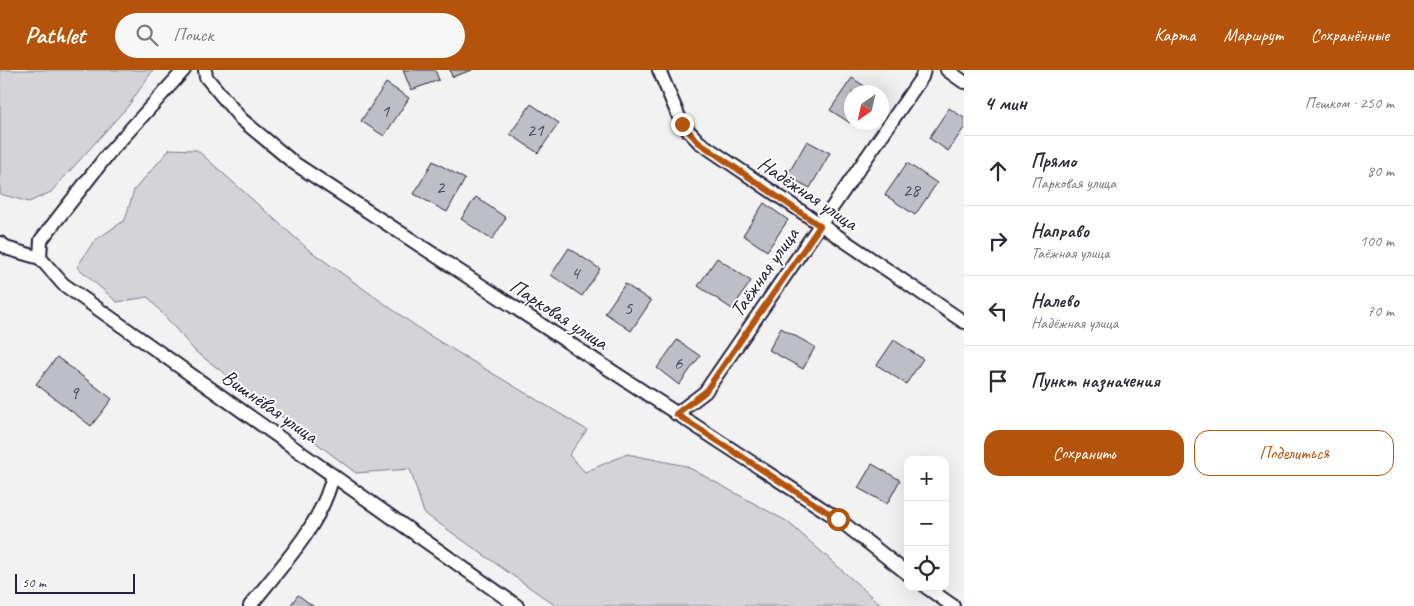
<!DOCTYPE html>
<html lang="ru">
<meta charset="utf-8">
<style>
body{margin:0;font-family:Caveat,sans-serif;background:#f7f7f7;color:#2b2b33}
.controls{position:absolute;right:15px;bottom:15px;display:grid;overflow:hidden;border-radius:10px;box-shadow:0 5px 20px #0002}
.controls button{width:45px;height:45px;display:grid;place-items:center;padding:0;border:0;border-bottom:1px solid #e1e1e2;background:#fff;color:#2b2b33;font:25px sans-serif}
.compass{position:absolute;left:844px;top:15px;width:45px;height:45px;border-radius:50%;background:#fff;box-shadow:0 5px 20px #0002;rotate:214deg}
.scale{position:absolute;left:15px;bottom:12px;width:120px;box-sizing:border-box;padding-left:5px;border:2px solid #22223b;border-top:0;font-size:14px;line-height:18px;white-space:nowrap;color:#22223b;-webkit-text-stroke:4px #fff;paint-order:stroke}
.stop{position:absolute;width:15px;height:15px;margin:-11px;border:4px solid #b45309;border-radius:50%;background:#fff}
.stop.end{background:#b45309;border-color:#fff;box-shadow:0 1px 5px #0008}
.list{margin:0;padding:0;list-style:none}
h2{display:flex;justify-content:space-between;align-items:center;height:65px;margin:0;padding:0 20px;font-size:21px}
h2 small{font-size:16px;font-weight:400;color:#7c7c81}
.list li{display:grid;grid-template-columns:32px 1fr auto;gap:15px;align-items:center;box-sizing:border-box;height:70px;padding:0 20px;border-top:1px solid #e1e1e2}
.list b{display:block;font-size:19px;white-space:nowrap}
.list p{margin:0;font-size:16px;white-space:nowrap;color:#7c7c81}
.list em{font-size:16px;font-style:normal;color:#7c7c81}
.actions{display:flex;gap:10px;padding:15px 20px}
.actions a{flex:1;padding:11px 0;border:1px solid #b45309;border-radius:15px;text-align:center;font-size:18px;color:#b45309}
.actions .main{background:#b45309;color:#fff}
.icon{flex:none;width:28px;height:28px;fill:none;stroke:currentColor;stroke-width:2;stroke-linecap:round;stroke-linejoin:round}
.map{position:relative;flex:none;width:964px;height:536px;overflow:hidden}
header{display:flex;align-items:center;gap:30px;box-sizing:border-box;height:70px;padding:0 25px;background:#b45309;color:#fff}
header strong{font-size:24px}
nav{display:flex;gap:28px;margin-inline-start:auto;font-size:18px}
.search{width:350px;height:45px;background:#f7f7f7;display:flex;align-items:center;gap:12px;box-sizing:border-box;padding:0 18px;border-radius:28px;color:#7c7c81;font-size:19px}
main{display:flex}
aside{flex:1;background:#fff}
.map>svg:first-child{display:block}
.green{fill:#d3d3d8;stroke:#7a7a8a}
.building{fill:#bebec6;stroke:#22223b}
.lines{fill:none;stroke-linecap:round;stroke-linejoin:round}
.street-casing{stroke:#22223b;stroke-width:16}
.street{stroke:#fff;stroke-width:12}
.route{stroke:#b45309;stroke-width:6}
.labels{text-anchor:middle;stroke-width:4;stroke-linejoin:round;paint-order:stroke}
.number-label{font-size:19px;fill:#49495e}
.street-label{font-size:21px;fill:#22223b;stroke:#fff}
</style>
<header>
<strong>Pathlet</strong>
<div class="search"><svg class="icon" aria-label="search" viewBox="0 0 24 24"><circle cx="10" cy="10" r="6"/><path d="M15 15l6 6"/></svg>Поиск</div>
<nav><a>Карта</a><a>Маршрут</a><a>Сохранённые</a></nav>
</header>
<main>
<div class="map">
<svg width="964" height="536" viewBox="0 0 964 536">
<rect width="100%" height="100%" fill="#f2f2f3"/>
<filter id="ink" filterUnits="userSpaceOnUse"><feTurbulence type="fractalNoise" baseFrequency=".02" numOctaves="2"/><feDisplacementMap in="SourceGraphic" scale="10" xChannelSelector="R" yChannelSelector="G"/><feConvolveMatrix kernelMatrix="1 2 1 2 8 2 1 2 1" color-interpolation-filters="sRGB"/></filter>
<g filter="url(#ink)">
<g class="green">
<polygon points="0,0 153,0 129,35 51,122 29,132 0,124"/>
<polygon points="170,79 197,80 309,180 427,264 587,360 569,385 585,402 627,384 686,396 788,452 882,536 556,536 424,443 410,399 356,403 195,281 148,227 117,232 77,197 94,171 125,150 134,120"/>
</g>
<g class="building">
<polygon points="403,0 435,0 439,10 411,20"/>
<polygon points="450,0 472,0 452,7"/>
<polygon points="852,8 872,21 852,22 850,53 830,40"/>
<polygon points="386,13 409,28 384,66 361,51"/>
<polygon points="531,34 559,53 538,83 510,64"/>
<polygon points="949,38 964,48 964,58 948,81 929,68"/>
<polygon points="807,71 830,83 810,118 787,106"/>
<polygon points="433,91 465,109 447,142 414,124"/>
<polygon points="907,93 937,113 915,145 885,125"/>
<polygon points="476,127 506,148 492,170 461,149"/>
<polygon points="764,133 788,150 767,181 743,165"/>
<polygon points="569,178 600,199 582,226 551,205"/>
<polygon points="717,188 751,211 732,239 698,216"/>
<polygon points="625,214 651,231 631,261 605,243"/>
<polygon points="781,258 815,277 803,299 769,280"/>
<polygon points="677,270 700,286 679,315 657,298"/>
<polygon points="894,270 923,289 906,314 877,295"/>
<polygon points="57,287 112,329 91,356 36,314"/>
<polygon points="872,394 900,410 887,434 858,418"/>
<polygon points="298,525 313,536 290,536"/>
</g>
<g class="lines">
<g class="street-casing">
<g id="street">
<polyline points="205,0 206,7 241,49 294,93 838,449 908,504"/>
<polyline points="659,0 682,54 699,72 964,252"/>
<polyline points="947,0 964,12"/>
<polyline points="0,173 9,179 40,188 63,214 517,536"/>
<polyline points="40,188 41,170 108,84 184,0"/>
<polyline points="676,344 705,322 922,7 924,0"/>
<polyline points="926,517 953,536"/>
<path d="M 250,536 C 281,496 322,455 333,405"/>
</g>
</g>
<use href="#street" class="street"/>
</g>
</g>
<g class="lines" filter="url(#ink)">
<polyline class="route" points="682,54 698,72 820,156 705,322 676,344 838,449"/>
</g>
<g class="labels">
<g class="number-label">
<text x="385" y="47">1</text>
<text x="535" y="66">21</text>
<text x="440" y="123">2</text>
<text x="911" y="126">28</text>
<text x="575" y="209">4</text>
<text x="628" y="244">5</text>
<text x="678" y="299">6</text>
<text x="74" y="329">9</text>
</g>
<g class="street-label">
<text transform="translate(808 123) rotate(34)" y="7">Надёжная улица</text>
<text transform="translate(764 202) rotate(-55)" y="7">Таёжная улица</text>
<text transform="translate(559 244) rotate(33)" y="7">Парковая улица</text>
<text transform="translate(270 336) rotate(35)" y="7">Вишнёвая улица</text>
</g>
</g>
</svg>
<div class="controls">
<button>+</button>
<button>−</button>
<button><svg class="icon" aria-label="locate" viewBox="0 0 24 24"><circle cx="12" cy="12" r="6"/><path d="M12 2v4M12 18v4M2 12h4M18 12h4"/></svg></button>
</div>
<svg class="compass" viewBox="-18 -18 36 36"><path d="M0-13l5 13h-10z" fill="#e53935"/><path d="M0 13l5-13h-10z" fill="#7c7c81"/></svg>
<div class="scale">50 m</div>
<div class="stop" style="left:838px;top:449px"></div>
<div class="stop end" style="left:682px;top:54px"></div>
</div>
<aside>
<h2>4 мин<small>Пешком · 250 m</small></h2>
<ul class="list">
<li><svg class="icon" aria-label="ahead" viewBox="0 0 24 24"><path d="M12 20V5M6 11l6-6 6 6"/></svg><div><b>Прямо</b><p>Парковая улица</p></div><em>80 m</em></li>
<li><svg class="icon" aria-label="right" viewBox="0 0 24 24"><path d="M7 20v-9h11M14 6l5 5-5 5"/></svg><div><b>Направо</b><p>Таёжная улица</p></div><em>100 m</em></li>
<li><svg class="icon" aria-label="left" viewBox="0 0 24 24"><path d="M17 20v-9H6M10 6l-5 5 5 5"/></svg><div><b>Налево</b><p>Надёжная улица</p></div><em>70 m</em></li>
<li><svg class="icon" aria-label="arrive" viewBox="0 0 24 24"><path d="M6 21V4h12l-3 4 3 4H6"/></svg><div><b>Пункт назначения</b></div></li>
</ul>
<div class="actions"><a class="main">Сохранить</a><a>Поделиться</a></div>
</aside>
</main>
